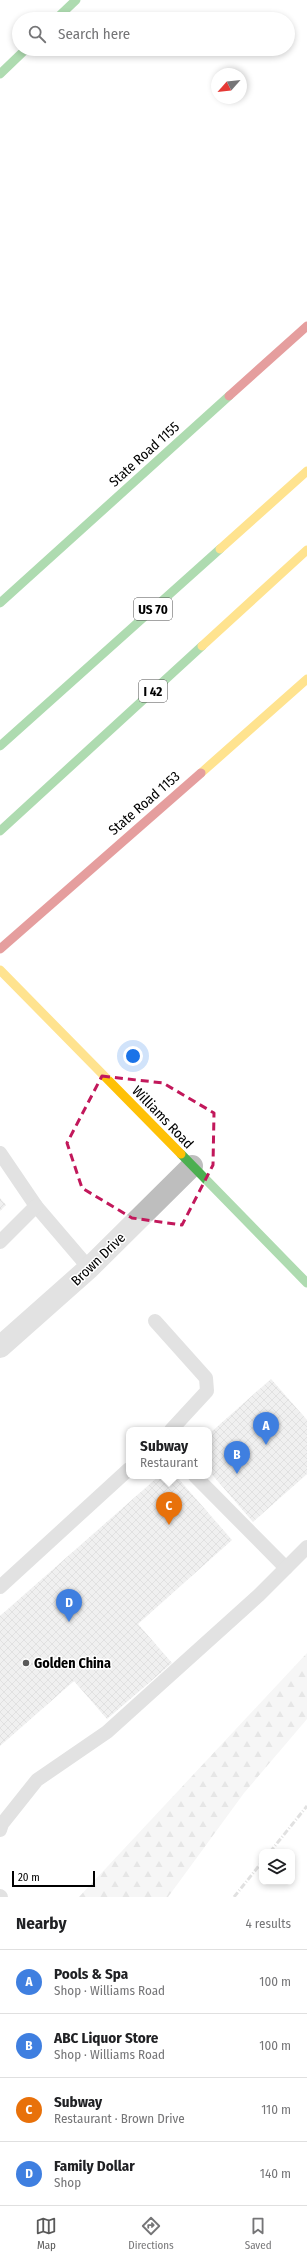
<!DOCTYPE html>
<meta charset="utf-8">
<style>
body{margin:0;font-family:"Fira Sans Condensed",sans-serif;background:#f2f2f2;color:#202124}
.controls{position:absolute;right:12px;bottom:12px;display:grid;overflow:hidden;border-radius:8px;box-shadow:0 2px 6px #0003}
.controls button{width:36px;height:36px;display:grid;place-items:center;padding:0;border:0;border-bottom:1px solid #e0e0e0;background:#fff;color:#202124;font:20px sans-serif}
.compass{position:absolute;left:211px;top:68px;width:36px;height:36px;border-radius:50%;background:#fff;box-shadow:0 2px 6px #0003;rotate:243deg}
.scale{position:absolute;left:12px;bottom:10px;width:83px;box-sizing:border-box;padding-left:4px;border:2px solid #000;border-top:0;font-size:11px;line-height:14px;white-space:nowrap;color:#000;-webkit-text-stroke:3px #fff;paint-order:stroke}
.you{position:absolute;left:133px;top:1056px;width:14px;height:14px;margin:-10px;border:3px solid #fff;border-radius:50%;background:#1a73e8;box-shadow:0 0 0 6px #1a73e833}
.badge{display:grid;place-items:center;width:26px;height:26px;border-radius:50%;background:#595959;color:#fff;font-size:13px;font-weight:700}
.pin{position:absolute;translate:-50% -33px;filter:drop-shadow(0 1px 2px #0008)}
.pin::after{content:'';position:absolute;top:21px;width:14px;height:12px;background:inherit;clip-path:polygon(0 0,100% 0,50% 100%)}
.popup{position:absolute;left:126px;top:1427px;width:86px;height:52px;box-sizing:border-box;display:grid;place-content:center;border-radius:8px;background:#fff;filter:drop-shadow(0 1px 3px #0005);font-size:13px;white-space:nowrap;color:#757577}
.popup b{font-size:15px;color:#202124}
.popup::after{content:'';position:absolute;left:50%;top:100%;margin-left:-8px;border:8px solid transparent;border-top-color:#fff}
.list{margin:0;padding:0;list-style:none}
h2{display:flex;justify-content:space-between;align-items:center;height:52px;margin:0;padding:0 16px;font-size:17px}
h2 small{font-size:13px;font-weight:400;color:#757577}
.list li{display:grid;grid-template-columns:26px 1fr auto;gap:12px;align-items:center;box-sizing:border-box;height:64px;padding:0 16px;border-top:1px solid #e0e0e0}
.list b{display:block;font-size:15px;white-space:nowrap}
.list p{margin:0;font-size:13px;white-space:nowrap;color:#757577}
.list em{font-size:13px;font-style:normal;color:#757577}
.icon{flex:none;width:22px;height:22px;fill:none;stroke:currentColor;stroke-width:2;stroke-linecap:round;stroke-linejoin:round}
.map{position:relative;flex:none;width:307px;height:1897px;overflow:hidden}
.search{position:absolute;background:#fff;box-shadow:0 2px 6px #0003;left:12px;right:12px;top:12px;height:44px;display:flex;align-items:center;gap:10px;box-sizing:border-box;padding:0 14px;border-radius:22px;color:#757577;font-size:15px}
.sheet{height:308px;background:#fff}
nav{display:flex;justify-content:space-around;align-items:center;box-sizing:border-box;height:56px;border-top:1px solid #e0e0e0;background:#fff;font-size:11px;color:#757577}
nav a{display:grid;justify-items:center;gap:2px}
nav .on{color:#595959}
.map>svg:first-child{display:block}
.forest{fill:url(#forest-firs)}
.building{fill:url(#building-cross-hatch)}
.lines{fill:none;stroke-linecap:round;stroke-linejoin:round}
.lane{stroke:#bebebe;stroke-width:14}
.street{stroke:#bebebe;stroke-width:22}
.fast{stroke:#4caf50;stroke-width:9}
.slow{stroke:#ffc107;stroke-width:9}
.jam{stroke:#c62828;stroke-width:9}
.rail{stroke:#bdbdbd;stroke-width:3;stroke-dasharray:6 2 1 2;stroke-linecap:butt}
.marked{fill:none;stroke:#c2185b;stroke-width:3;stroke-dasharray:8 5;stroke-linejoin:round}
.poi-dot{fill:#595959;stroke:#fff;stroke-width:1.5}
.labels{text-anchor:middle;stroke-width:3;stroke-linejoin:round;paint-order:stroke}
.shield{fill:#fff;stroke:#4c4c4c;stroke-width:1}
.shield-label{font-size:13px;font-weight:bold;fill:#000}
.street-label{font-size:14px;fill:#000;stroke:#fff}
.poi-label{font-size:14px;font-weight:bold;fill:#000;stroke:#fff;text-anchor:start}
</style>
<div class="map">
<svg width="307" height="1897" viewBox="0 0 307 1897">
<defs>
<pattern id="forest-firs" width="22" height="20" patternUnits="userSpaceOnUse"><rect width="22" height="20" fill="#eaeaea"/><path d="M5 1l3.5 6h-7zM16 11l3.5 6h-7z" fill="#c7c7c7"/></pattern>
<pattern id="building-cross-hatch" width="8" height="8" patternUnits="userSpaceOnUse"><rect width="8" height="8" fill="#ddd"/><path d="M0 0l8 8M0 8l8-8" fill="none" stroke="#bcbcbc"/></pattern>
</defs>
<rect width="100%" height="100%" fill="#fff"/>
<polygon class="forest" points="307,1653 307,1719 244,1793 168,1897 79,1897"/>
<g class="building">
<polygon points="0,1198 6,1205 0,1211"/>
<polygon points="271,1379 307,1420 307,1474 253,1522 209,1471 209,1434"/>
<polygon points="159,1476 176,1476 232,1540 138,1624 172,1663 107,1719 74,1681 0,1746 0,1616"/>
</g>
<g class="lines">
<g class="lane">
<polyline points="0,1153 36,1206 89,1268"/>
<polyline points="0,1242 36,1206"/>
<polyline points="155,1321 206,1378 207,1391 171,1430"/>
<polyline points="195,1476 286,1568"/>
<polyline points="0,1587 129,1469"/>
<polyline points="0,1830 2,1824 37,1780 107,1732 259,1595 307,1547"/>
<polyline points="0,1896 1,1897"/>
</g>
<polyline class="street" points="0,1347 89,1268 192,1166"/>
<g class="fast">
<polyline points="56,19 76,0"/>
<polyline points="0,74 26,49"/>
<polyline points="0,603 229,396"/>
<polyline points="0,746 220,549"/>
<polyline points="0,831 202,646"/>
<polyline points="181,1154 307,1283"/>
</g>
<g class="slow">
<polyline points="220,549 307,471"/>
<polyline points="202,646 307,550"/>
<polyline points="201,773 307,679"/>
<polyline points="0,970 181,1154"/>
</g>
<g class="jam">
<polyline points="229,396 307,326"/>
<polyline points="0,949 201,773"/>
</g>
<g class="rail">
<polyline points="270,1852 307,1806"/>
<polyline points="234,1897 262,1862"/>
</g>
</g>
<path d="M0 0H307V1897H0ZM 102,1076 L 163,1083 L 214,1113 L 213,1165 L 182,1225 L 132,1218 L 82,1188 L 67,1143 Z" fill="#fff" fill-opacity=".55" fill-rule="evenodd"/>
<path class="marked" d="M 102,1076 L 163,1083 L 214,1113 L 213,1165 L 182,1225 L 132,1218 L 82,1188 L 67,1143 Z"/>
<circle class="poi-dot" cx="26" cy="1663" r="4"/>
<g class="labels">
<g class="shield">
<rect x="134" y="598" width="38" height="22" rx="3"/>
<rect x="139" y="680" width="28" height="22" rx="3"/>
</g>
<g class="shield-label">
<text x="153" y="614">US 70</text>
<text x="153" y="696">I 42</text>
</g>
<g class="street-label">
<text transform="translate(144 454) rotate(-42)" y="5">State Road 1155</text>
<text transform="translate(144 803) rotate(-41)" y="5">State Road 1153</text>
<text transform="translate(163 1117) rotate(46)" y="5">Williams Road</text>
<text transform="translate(98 1259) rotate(-44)" y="5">Brown Drive</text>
</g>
<g class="poi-label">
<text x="34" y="1668">Golden China</text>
</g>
</g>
</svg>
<div class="controls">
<button><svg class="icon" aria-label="layers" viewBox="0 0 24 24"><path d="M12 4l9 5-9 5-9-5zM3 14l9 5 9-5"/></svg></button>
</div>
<svg class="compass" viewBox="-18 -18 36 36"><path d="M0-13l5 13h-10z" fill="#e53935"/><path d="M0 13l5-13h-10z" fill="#757577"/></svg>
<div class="scale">20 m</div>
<div class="you"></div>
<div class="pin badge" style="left:266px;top:1445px;background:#3f7fe0">A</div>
<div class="pin badge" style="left:237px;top:1474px;background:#3f7fe0">B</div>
<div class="pin badge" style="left:169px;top:1525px;background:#e8710a">C</div>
<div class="popup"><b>Subway</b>Restaurant</div>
<div class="pin badge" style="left:69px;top:1622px;background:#3f7fe0">D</div>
<div class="search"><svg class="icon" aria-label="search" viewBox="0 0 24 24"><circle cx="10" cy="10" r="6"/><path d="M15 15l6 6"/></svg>Search here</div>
</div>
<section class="sheet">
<h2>Nearby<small>4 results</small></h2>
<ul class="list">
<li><span class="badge" style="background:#3f7fe0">A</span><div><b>Pools &amp; Spa</b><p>Shop · Williams Road</p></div><em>100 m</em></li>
<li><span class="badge" style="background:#3f7fe0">B</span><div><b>ABC Liquor Store</b><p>Shop · Williams Road</p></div><em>100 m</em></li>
<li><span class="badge" style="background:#e8710a">C</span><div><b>Subway</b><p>Restaurant · Brown Drive</p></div><em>110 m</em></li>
<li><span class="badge" style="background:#3f7fe0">D</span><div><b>Family Dollar</b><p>Shop</p></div><em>140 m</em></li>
</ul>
</section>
<nav>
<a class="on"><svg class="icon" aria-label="map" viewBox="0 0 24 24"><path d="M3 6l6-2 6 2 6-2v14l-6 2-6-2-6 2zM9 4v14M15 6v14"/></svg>Map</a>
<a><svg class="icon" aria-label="directions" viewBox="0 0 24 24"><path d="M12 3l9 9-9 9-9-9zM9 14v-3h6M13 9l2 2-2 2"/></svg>Directions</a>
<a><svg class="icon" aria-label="saved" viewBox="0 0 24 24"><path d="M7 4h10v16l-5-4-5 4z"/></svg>Saved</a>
</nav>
